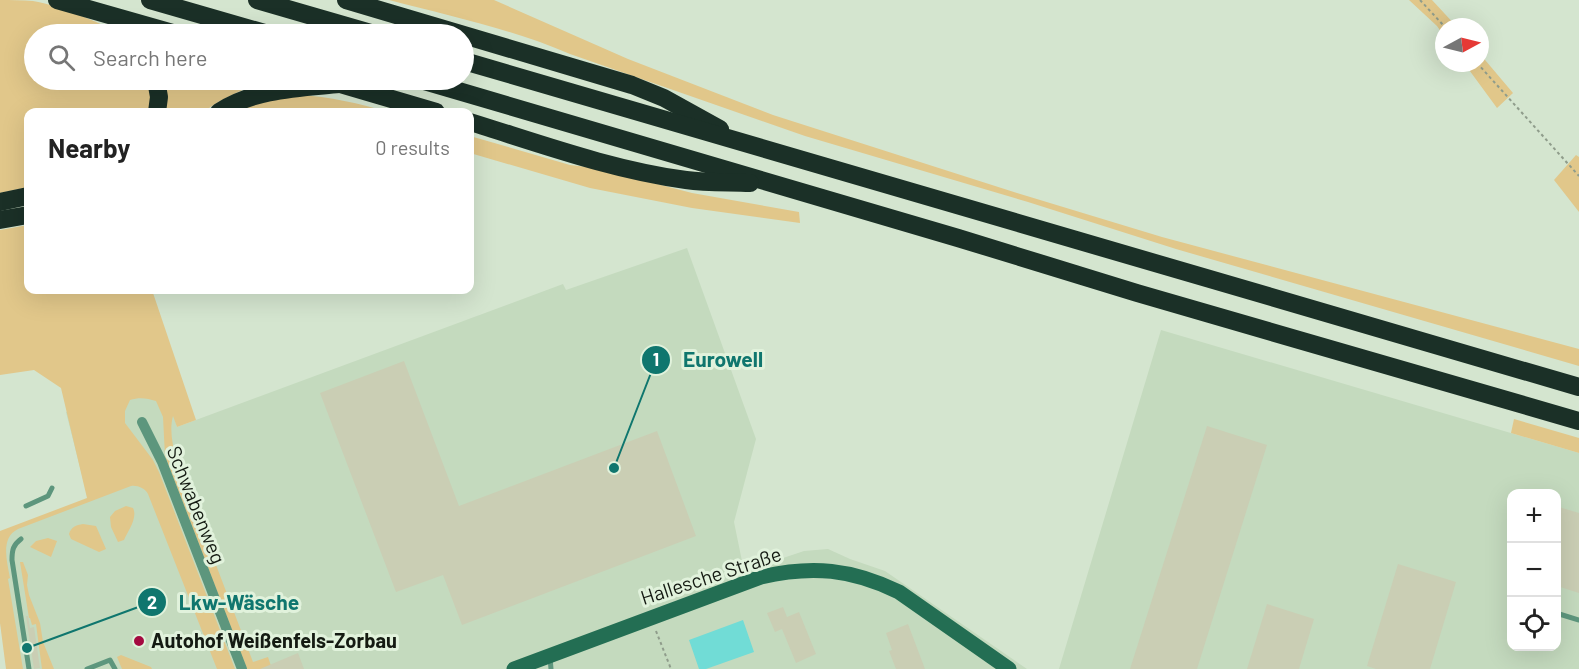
<!DOCTYPE html>
<meta charset="utf-8">
<style>
body{margin:0;font-family:Barlow,sans-serif;background:#f6f6f6;color:#222}
.controls{position:absolute;right:18px;bottom:18px;display:grid;overflow:hidden;border-radius:12px;box-shadow:0 6px 24px #0002}
.controls button{width:54px;height:54px;display:grid;place-items:center;padding:0;border:0;border-bottom:2px solid #e0e0e0;background:#fff;color:#222;font:30px sans-serif}
.compass{position:absolute;left:1435px;top:18px;width:54px;height:54px;border-radius:50%;background:#fff;box-shadow:0 6px 24px #0002;rotate:83deg}
.list{margin:0;padding:0;list-style:none}
h2{display:flex;justify-content:space-between;align-items:center;height:78px;margin:0;padding:0 24px;font-size:26px}
h2 small{font-size:20px;font-weight:400;color:#767676}
.icon{flex:none;width:33px;height:33px;fill:none;stroke:currentColor;stroke-width:2;stroke-linecap:round;stroke-linejoin:round}
.map{position:relative;flex:none;width:1579px;height:669px;overflow:hidden}
.search{position:absolute;background:#fff;box-shadow:0 6px 24px #0002;left:24px;top:24px;width:450px;height:66px;display:flex;align-items:center;gap:15px;box-sizing:border-box;padding:0 21px;border-radius:33px;color:#767676;font-size:22px}
.panel{position:absolute;background:#fff;box-shadow:0 6px 24px #0002;left:24px;top:108px;width:450px;height:186px;border-radius:12px}
.map>svg:first-child{display:block}
.built{fill:#c4dabe;fill-rule:evenodd}
.green{fill:#e1c78a}
.water{fill:#71dcd6}
.building{fill:#caceb4}
.lines{fill:none;stroke-linecap:round;stroke-linejoin:round}
.path{stroke:#8f9c8b;stroke-width:2;stroke-dasharray:3 3;stroke-linecap:butt}
.lane{stroke:#5d967d;stroke-width:5}
.street{stroke:#5d967d;stroke-width:10}
.secondary{stroke:#236e53;stroke-width:15}
.highway{stroke:#1b3027;stroke-width:18}
.poi-dot{fill:#a40940;stroke:#e1f2dc;stroke-width:2}
.labels{text-anchor:middle;stroke-width:6;stroke-linejoin:round;paint-order:stroke}
.street-label{font-size:20px;fill:#141a12;stroke:#e1f2dc}
.poi-label{font-size:20px;font-weight:bold;fill:#141a12;stroke:#e1f2dc;text-anchor:start}
.leader{fill:none;stroke:#0f766e;stroke-width:2}
.callout-dot{fill:#0f766e;stroke:#e1f2dc;stroke-width:2}
.mark-label{font-size:18px;text-anchor:middle;font-weight:bold;fill:#fff}
.callout-label{font-size:21px;text-anchor:middle;font-weight:bold;fill:#0f766e;stroke:#e1f2dc;stroke-width:6;stroke-linejoin:round;paint-order:stroke}
</style>
<div class="map">
<svg width="1579" height="669" viewBox="0 0 1579 669">
<rect width="100%" height="100%" fill="#d4e5cf"/>
<g class="built">
<polygon points="687,248 756,439 734,522 744,571 804,551 828,549 850,559 885,571 1027,669 7,669 0,619 0,532 88,499 66,412 165,384 177,427 563,284 566,290"/>
<path d="M 1161,330 L 1579,453 L 1579,669 L 1059,669 ZM 1512,494 L 1556,494 L 1556,646 L 1512,646 Z"/>
</g>
<g class="green">
<path d="M 0,0 C 11,0 23,0 33,1 C 61,6 96,21 121,34 L 34,34 L 34,80 L 150,80 L 151,112 L 28,112 L 28,187 L 0,193 Z"/>
<path d="M 389,0 L 494,0 L 628,59 L 773,115 L 1017,193 L 1162,237 L 1579,349 L 1579,366 L 1176,249 L 1028,202 L 805,136 L 570,54 C 512,29 450,16 389,0 Z"/>
<polygon points="1409,0 1432,0 1457,27 1444,27 1444,36 1437,26"/>
<polygon points="1480,54 1513,93 1497,108 1464,63 1480,63"/>
<polygon points="165,80 278,80 261,82 240,91 218,102 203,112 165,112"/>
<path d="M 298,95 C 330,96 359,104 389,112 L 235,112 L 251,105 Z"/>
<polygon points="470,136 570,165 596,168 692,193 799,212 800,223 692,208 590,188 470,153"/>
<polygon points="1576,155 1579,157 1579,212 1554,180"/>
<path d="M 28,225 L 28,290 L 152,290 L 196,420 L 177,427 L 173,416 C 169,431 173,445 176,460 L 253,662 L 268,657 L 272,669 L 247,669 L 165,456 L 163,417 L 156,401 C 147,398 139,397 130,400 L 125,411 L 125,423 L 153,460 L 159,472 L 235,669 L 217,669 L 148,494 C 145,488 137,485 131,486 L 18,529 C 0,538 7,561 10,578 L 8,579 L 23,669 L 6,669 L 0,623 L 0,531 L 87,498 L 61,388 L 34,370 L 0,375 L 0,230 Z"/>
<polygon points="1514,419 1579,438 1579,453 1511,433"/>
<path d="M 126,506 L 133,508 C 138,518 128,531 124,540 L 118,542 L 111,527 L 110,517 L 115,511 Z"/>
<path d="M 83,524 L 96,526 L 106,549 L 99,552 L 71,539 L 69,534 C 71,527 76,525 83,524 Z"/>
<polygon points="48,538 57,541 51,557 30,547 36,541"/>
<polygon points="20,562 23,562 28,575 27,585 29,595 40,623 43,642 54,669 42,669 36,624 32,625 30,618 29,618"/>
<polygon points="121,655 151,667 152,669 122,669 117,657"/>
</g>
<polygon class="water" points="743,620 754,652 706,669 699,669 689,640"/>
<g class="building">
<polygon points="404,361 459,506 657,431 696,536 462,625 443,575 396,592 320,393"/>
<polygon points="1207,426 1267,445 1197,669 1130,669"/>
<polygon points="1559,507 1579,513 1579,593 1557,586 1557,517"/>
<polygon points="1398,564 1456,582 1430,669 1376,669 1367,666"/>
<polygon points="1267,604 1314,619 1299,669 1247,669"/>
<polygon points="783,607 787,617 799,612 816,654 796,663 782,629 775,632 767,613"/>
<polygon points="26,616 28,616 30,628 34,627 40,668 34,669"/>
<polygon points="908,624 925,669 896,669 889,651 892,650 886,633"/>
<polygon points="298,653 304,669 260,669"/>
</g>
<g class="lines">
<g class="path">
<polyline points="1420,0 1445,27"/>
<polyline points="1477,63 1579,176"/>
<polyline points="656,631 671,669"/>
</g>
<g class="lane">
<polyline points="26,506 48,496 52,488"/>
<path d="M 21,539 C 13,545 12,550 12,560 L 29,669"/>
<polyline points="1512,594 1510,600 1512,601"/>
<polyline points="1556,613 1579,620"/>
<polyline points="550,657 551,669"/>
<polyline points="87,669 110,660 115,669"/>
</g>
<polyline class="street" points="142,422 162,462 242,669"/>
<path class="secondary" d="M 514,669 L 761,577 C 812,565 852,569 899,592 L 1009,669"/>
<g class="highway">
<polyline points="57,0 176,34"/>
<polyline points="150,0 268,34"/>
<polyline points="257,0 374,34"/>
<polyline points="346,0 632,85 664,98 720,129"/>
<polyline points="464,61 1579,387"/>
<polyline points="156,80 159,97 157,112"/>
<polyline points="327,80 436,112"/>
<polyline points="421,80 958,238 1137,293 1579,421"/>
<path d="M 219,112 C 254,89 298,88 339,84"/>
<path d="M 470,122 C 541,144 612,170 686,180 C 707,183 729,182 750,183"/>
<polyline points="0,202 28,196"/>
<polyline points="0,220 28,215"/>
</g>
</g>
<circle class="poi-dot" cx="139" cy="641" r="6"/>
<g class="labels">
<g class="street-label">
<text transform="translate(196 505) rotate(68)" y="7">Schwabenweg</text>
<text transform="translate(711 576) rotate(-18)" y="7">Hallesche Straße</text>
</g>
<g class="poi-label">
<text x="151" y="648">Autohof Weißenfels-Zorbau</text>
</g>
</g>
<path class="leader" d="M614 468L656 360M27 648L152 602"/>
<g class="callout-dot">
<circle cx="614" cy="468" r="6"/>
<circle cx="27" cy="648" r="6"/>
<circle cx="656" cy="360" r="15"/>
<circle cx="152" cy="602" r="15"/>
</g>
<g class="mark-label">
<text x="656" y="366">1</text>
<text x="152" y="609">2</text>
</g>
<g class="callout-label">
<text x="723" y="367">Eurowell</text>
<text x="239" y="610">Lkw-Wäsche</text>
</g>
</svg>
<div class="controls">
<button>+</button>
<button>−</button>
<button><svg class="icon" aria-label="locate" viewBox="0 0 24 24"><circle cx="12" cy="12" r="6"/><path d="M12 2v4M12 18v4M2 12h4M18 12h4"/></svg></button>
</div>
<svg class="compass" viewBox="-18 -18 36 36"><path d="M0-13l5 13h-10z" fill="#e53935"/><path d="M0 13l5-13h-10z" fill="#767676"/></svg>
<div class="search"><svg class="icon" aria-label="search" viewBox="0 0 24 24"><circle cx="10" cy="10" r="6"/><path d="M15 15l6 6"/></svg>Search here</div>
<section class="panel">
<h2>Nearby<small>0 results</small></h2>
<ul class="list">
</ul>
</section>
</div>
